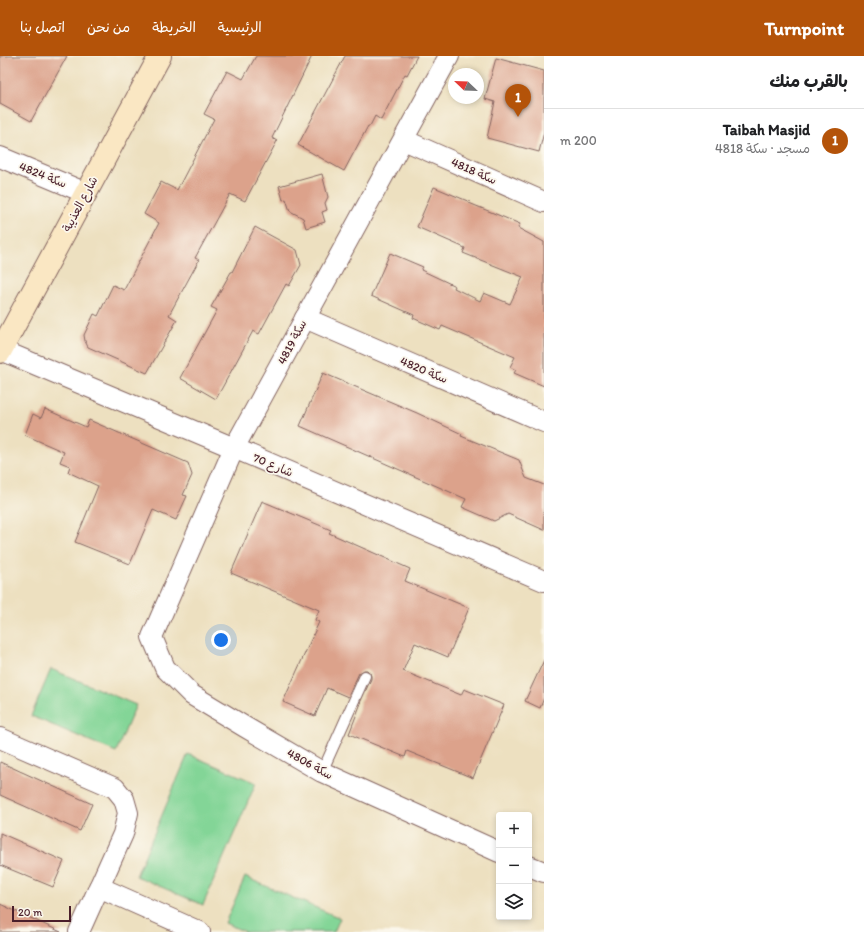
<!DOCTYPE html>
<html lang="ar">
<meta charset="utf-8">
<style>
body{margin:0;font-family:Itim,"Playpen Sans Arabic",sans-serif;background:#f6f6f6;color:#202124;direction:rtl}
.controls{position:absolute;right:12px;bottom:12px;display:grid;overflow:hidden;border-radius:4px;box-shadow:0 2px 6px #0003}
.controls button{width:36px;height:36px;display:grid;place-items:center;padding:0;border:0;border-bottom:1px solid #e0e0e0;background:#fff;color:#202124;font:20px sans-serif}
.compass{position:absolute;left:448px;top:12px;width:36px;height:36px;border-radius:50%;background:#fff;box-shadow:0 2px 6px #0003;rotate:293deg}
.scale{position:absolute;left:12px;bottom:10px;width:59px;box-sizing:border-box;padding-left:4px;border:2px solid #4a1f2b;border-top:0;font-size:11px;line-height:14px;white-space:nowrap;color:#4a1f2b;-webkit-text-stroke:3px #fbf7ec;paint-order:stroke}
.you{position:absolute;left:221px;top:584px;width:14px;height:14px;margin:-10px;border:3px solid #fff;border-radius:50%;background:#1a73e8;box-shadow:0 0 0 6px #1a73e833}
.badge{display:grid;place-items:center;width:26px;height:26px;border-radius:50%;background:#b45309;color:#fff;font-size:13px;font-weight:700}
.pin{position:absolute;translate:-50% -33px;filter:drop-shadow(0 1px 2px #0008)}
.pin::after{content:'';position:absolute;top:21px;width:14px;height:12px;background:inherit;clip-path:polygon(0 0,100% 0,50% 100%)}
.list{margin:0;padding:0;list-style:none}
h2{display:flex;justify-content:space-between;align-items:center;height:52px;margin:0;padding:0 16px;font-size:17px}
h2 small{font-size:13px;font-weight:400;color:#757577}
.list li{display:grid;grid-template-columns:26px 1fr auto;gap:12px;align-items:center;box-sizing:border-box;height:64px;padding:0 16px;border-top:1px solid #e0e0e0}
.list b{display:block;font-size:15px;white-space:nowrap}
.list p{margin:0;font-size:13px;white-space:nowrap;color:#757577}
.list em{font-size:13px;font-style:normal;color:#757577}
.icon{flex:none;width:22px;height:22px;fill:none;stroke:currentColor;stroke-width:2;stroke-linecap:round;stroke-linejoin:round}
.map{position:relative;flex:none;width:544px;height:876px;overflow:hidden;direction:ltr}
header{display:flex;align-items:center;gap:24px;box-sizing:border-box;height:56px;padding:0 20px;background:#b45309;color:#fff}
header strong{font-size:19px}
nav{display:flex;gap:22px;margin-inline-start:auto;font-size:14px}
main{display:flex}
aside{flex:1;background:#fff}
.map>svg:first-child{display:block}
.green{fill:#83d597;stroke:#667a61}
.building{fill:#dca28b}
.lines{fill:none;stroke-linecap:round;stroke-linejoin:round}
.lane-casing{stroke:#83635f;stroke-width:12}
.street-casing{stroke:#83635f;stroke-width:22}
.secondary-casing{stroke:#83635f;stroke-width:24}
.lane{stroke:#fff;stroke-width:10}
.street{stroke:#fff;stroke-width:20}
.secondary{stroke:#fae7c3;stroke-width:22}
.labels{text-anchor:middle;stroke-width:3.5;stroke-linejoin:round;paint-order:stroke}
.street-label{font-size:12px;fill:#4a1f2b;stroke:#fbf7ec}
</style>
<header>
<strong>Turnpoint</strong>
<nav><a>الرئيسية</a><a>الخريطة</a><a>من نحن</a><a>اتصل بنا</a></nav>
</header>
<main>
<aside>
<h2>بالقرب منك<small></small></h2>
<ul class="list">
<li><span class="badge">1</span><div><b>Taibah Masjid</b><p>مسجد · سكة 4818</p></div><em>200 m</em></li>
</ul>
</aside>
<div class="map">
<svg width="544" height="876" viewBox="0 0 544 876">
<rect width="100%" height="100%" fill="#fbf7ec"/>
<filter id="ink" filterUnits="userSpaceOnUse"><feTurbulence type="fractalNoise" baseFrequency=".025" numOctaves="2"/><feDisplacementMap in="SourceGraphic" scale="8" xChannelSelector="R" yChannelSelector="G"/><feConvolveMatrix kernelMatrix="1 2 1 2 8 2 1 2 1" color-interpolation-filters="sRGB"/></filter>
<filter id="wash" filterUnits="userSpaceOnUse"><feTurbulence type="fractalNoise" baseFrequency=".012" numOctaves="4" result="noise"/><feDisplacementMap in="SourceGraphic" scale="16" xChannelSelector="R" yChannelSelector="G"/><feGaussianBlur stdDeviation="0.9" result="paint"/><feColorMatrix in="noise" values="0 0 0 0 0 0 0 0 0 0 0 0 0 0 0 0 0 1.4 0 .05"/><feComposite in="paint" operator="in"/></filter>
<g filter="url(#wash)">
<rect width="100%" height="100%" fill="#ede0c0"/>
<g class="green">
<polygon points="51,613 136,649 116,696 31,660"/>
<polygon points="188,698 256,727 203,849 136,820"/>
<polygon points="245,821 340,862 334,876 245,876 225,867"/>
</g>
<g id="blocks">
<g class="building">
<polygon points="0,0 67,0 31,65 0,48"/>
<polygon points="256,0 312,0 272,82 277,85 245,145 230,138 195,202 199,204 169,259 177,264 147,317 88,291 85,285 84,279 94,258 98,260 113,229 124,234 159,167 144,158 161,126 177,134 214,63 204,58 227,15 243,23"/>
<polygon points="345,0 417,0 407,19 405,18 381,64 375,60 370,70 368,70 344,115 298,89"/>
<polygon points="496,2 544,15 544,76 539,96 487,82 495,46 485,43"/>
<polygon points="322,118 328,141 325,147 327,154 322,156 325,166 306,172 303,162 290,155 286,143 283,144 279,130"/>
<polygon points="434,131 470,146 469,147 520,168 518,172 544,186 544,330 514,317 516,314 510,311 515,301 442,270 440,274 413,262 414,259 371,240 390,197 423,211 421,214 455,230 454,232 480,245 484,237 510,248 523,221 463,197 465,192 417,171"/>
<polygon points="255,171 297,194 301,209 289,230 286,228 259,278 253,275 216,343 180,322 217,254 211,251 231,216 232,216"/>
<polygon points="323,317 417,357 462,378 461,380 519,404 526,422 544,429 544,474 508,458 494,465 462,451 466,443 300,370"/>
<polygon points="45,353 86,371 89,364 188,407 192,419 183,439 187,440 176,464 153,454 130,508 75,486 98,430 68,416 70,410 60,406 64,396 25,379 33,358 41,362"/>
<polygon points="262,445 331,474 329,477 410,513 405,525 469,552 448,601 415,587 403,615 461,639 464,633 504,649 473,722 407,695 405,701 349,678 361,647 360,647 371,623 371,620 370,617 367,614 364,614 359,617 348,641 327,632 315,660 283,646 319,566 315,564 319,554 231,517"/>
<polygon points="544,604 544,642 540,652 525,645"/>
<polygon points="0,706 92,748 80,775 0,739"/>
<polygon points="0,777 64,805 53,831 0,809"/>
<polygon points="0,848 61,876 0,876"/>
</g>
</g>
</g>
<g filter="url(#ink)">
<use href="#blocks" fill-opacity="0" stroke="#83635f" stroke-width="1"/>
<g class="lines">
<g class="lane-casing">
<polyline id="lane" points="322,716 365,620"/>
</g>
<g class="street-casing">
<g id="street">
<polyline points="449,0 234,392 152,581 165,612 192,639 245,671 322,716 499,796"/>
<polyline points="404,84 544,146"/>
<polyline points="0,101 86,137"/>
<polyline points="305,262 544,366"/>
<polyline points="1,294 234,392 544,525"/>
<polyline points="0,682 115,732 124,743 128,757 123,778 79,876"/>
<polyline points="529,810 544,816"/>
<polyline points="99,831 200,876"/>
</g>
</g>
<g class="secondary-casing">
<polyline id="secondary" points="0,296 160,0"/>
</g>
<use href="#lane" class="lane"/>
<use href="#street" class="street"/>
<use href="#secondary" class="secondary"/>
</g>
</g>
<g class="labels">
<g class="street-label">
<text transform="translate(474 115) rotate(24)" y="4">سكة 4818</text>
<text transform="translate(43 119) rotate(22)" y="4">سكة 4824</text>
<text transform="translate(80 148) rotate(-62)" y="4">شارع العذيبة</text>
<text transform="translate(292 286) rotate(-62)" y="4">سكة 4819</text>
<text transform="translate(424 314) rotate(23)" y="4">سكة 4820</text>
<text transform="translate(273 409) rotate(23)" y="4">شارع 70</text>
<text transform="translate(310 708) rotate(29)" y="4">سكة 4806</text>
</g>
</g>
</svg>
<div class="controls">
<button>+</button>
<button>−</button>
<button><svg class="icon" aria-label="layers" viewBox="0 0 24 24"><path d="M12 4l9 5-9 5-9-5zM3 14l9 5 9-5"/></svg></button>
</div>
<svg class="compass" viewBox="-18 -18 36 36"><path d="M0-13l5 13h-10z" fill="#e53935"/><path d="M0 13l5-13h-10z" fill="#757577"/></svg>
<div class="scale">20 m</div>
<div class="you"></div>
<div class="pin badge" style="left:518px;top:61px">1</div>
</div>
</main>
